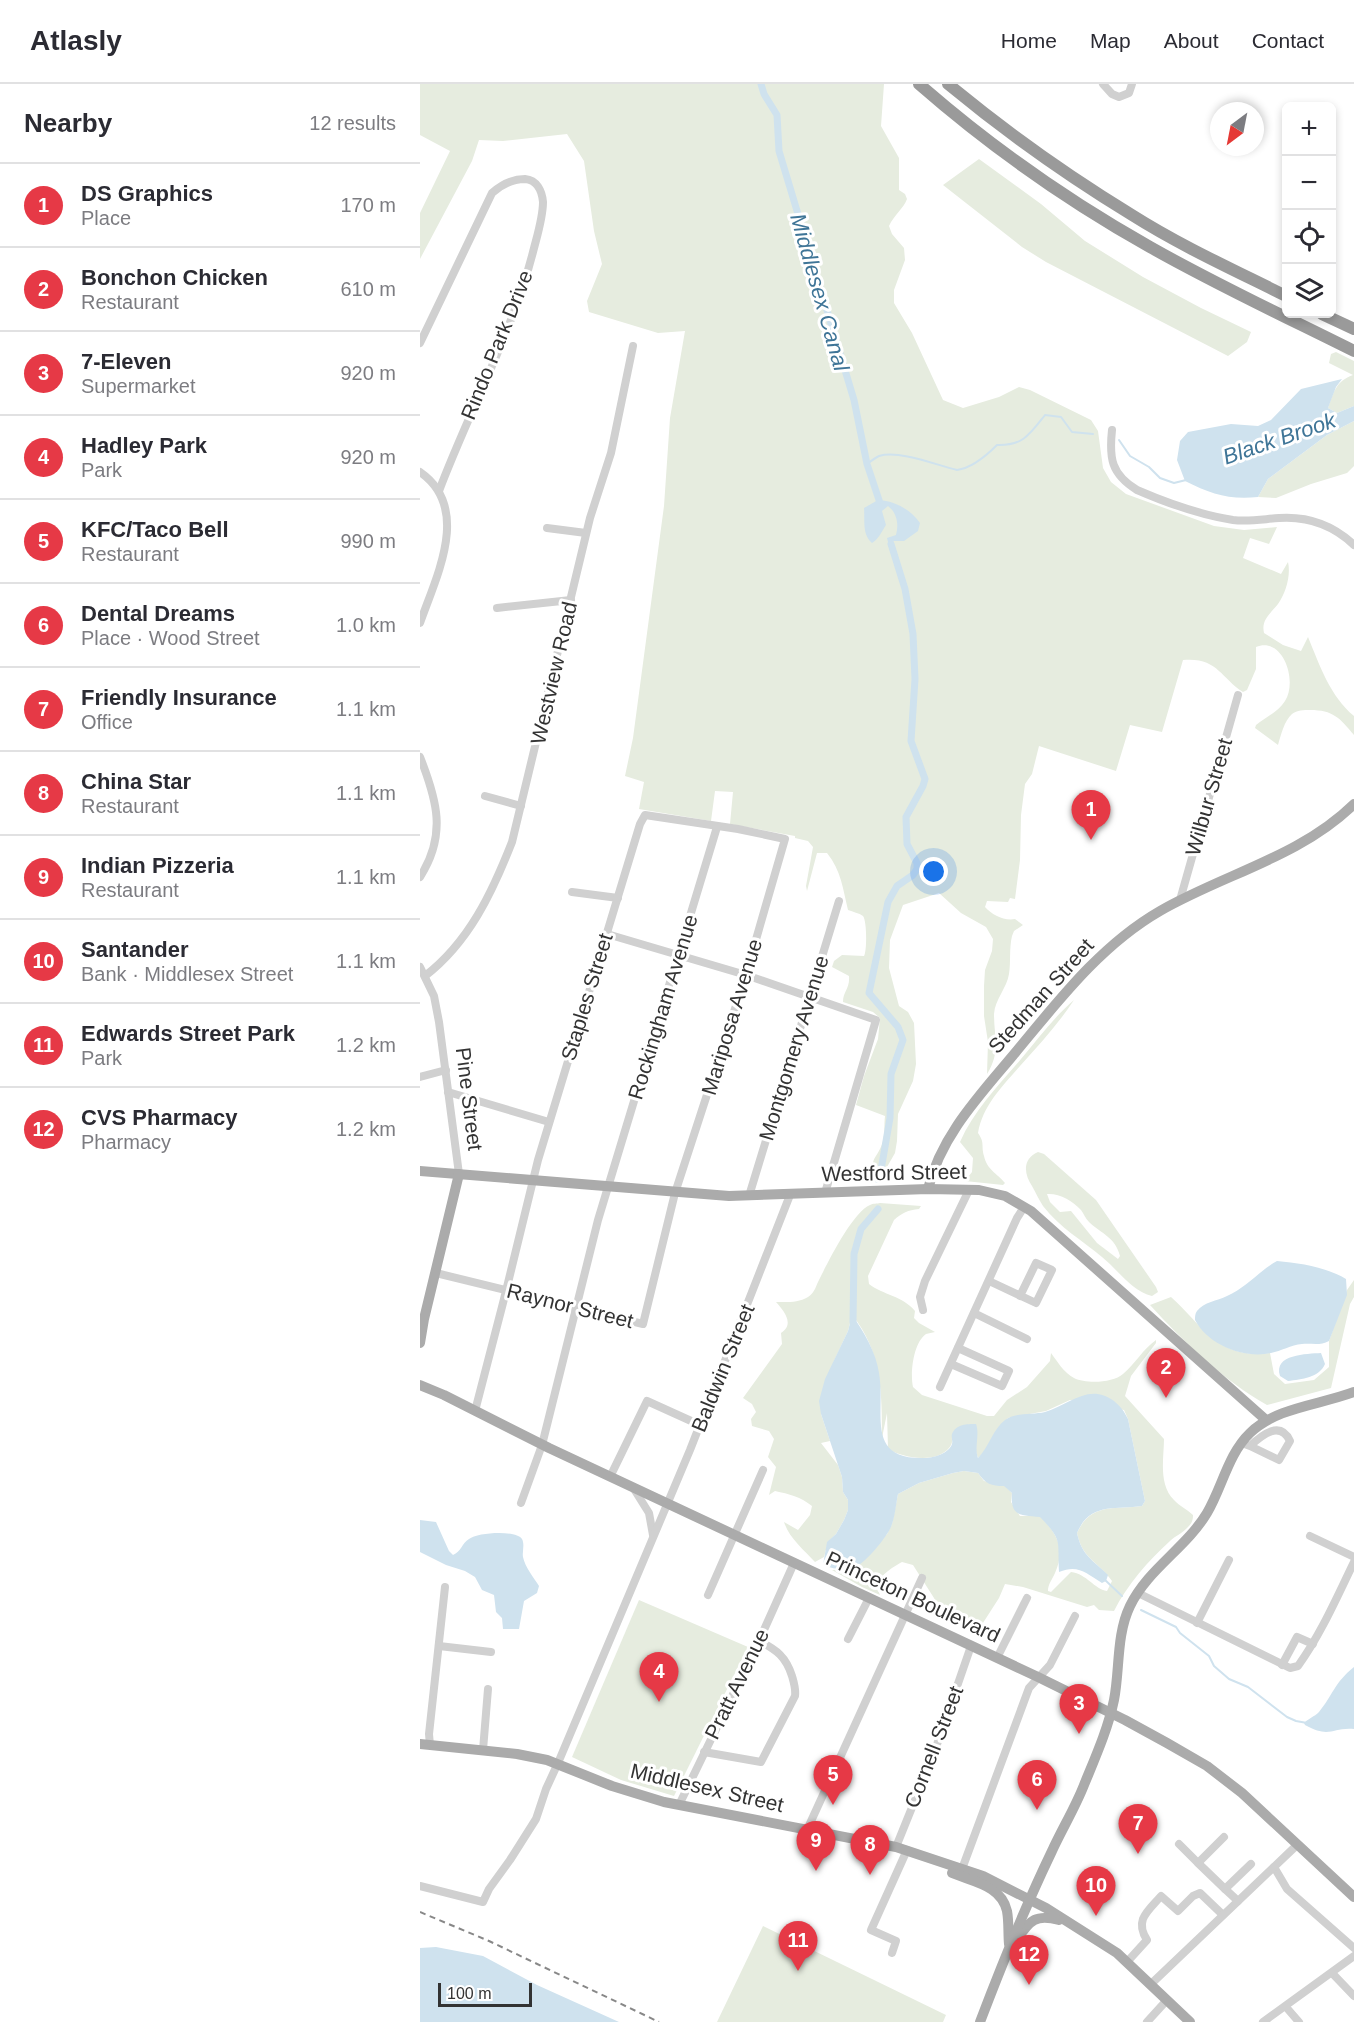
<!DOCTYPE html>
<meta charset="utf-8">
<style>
body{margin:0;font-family:Arial,sans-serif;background:#f2f2f3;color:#2b2b33}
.controls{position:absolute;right:18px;top:18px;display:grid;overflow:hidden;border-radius:9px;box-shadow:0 3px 9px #0003}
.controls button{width:54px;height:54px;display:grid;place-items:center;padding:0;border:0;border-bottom:2px solid #e1e1e2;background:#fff;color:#2b2b33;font:30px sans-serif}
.compass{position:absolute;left:790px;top:18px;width:54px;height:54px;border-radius:50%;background:#fff;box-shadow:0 3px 9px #0003;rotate:212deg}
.scale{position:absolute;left:18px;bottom:15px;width:94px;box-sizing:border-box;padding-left:6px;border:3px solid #333;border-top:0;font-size:16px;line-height:21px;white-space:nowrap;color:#333;-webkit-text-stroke:4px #fff;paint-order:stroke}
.you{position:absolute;left:514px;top:788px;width:21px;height:21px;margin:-15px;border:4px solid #fff;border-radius:50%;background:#1a73e8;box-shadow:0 0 0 9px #1a73e833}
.badge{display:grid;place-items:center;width:39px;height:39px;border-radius:50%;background:#e63946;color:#fff;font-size:20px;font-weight:700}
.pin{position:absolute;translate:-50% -50px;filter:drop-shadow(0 2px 3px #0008)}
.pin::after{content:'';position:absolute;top:32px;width:21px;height:18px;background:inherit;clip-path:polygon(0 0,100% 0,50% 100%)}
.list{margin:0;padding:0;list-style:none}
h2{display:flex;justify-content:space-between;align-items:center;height:78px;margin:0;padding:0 24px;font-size:26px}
h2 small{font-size:20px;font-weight:400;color:#7c7c81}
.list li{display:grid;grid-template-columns:39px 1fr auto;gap:18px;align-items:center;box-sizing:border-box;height:84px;padding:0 24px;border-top:2px solid #e1e1e2}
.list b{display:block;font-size:22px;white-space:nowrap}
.list p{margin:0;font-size:20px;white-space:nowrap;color:#7c7c81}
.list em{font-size:20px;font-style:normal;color:#7c7c81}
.icon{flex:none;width:33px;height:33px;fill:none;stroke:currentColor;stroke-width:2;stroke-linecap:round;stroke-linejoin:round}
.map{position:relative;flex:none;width:934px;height:1938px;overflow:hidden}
header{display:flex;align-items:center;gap:36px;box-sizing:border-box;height:84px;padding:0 30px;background:#fff;border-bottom:2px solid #e1e1e2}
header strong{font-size:28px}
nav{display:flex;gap:33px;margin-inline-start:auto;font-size:21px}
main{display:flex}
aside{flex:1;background:#fff}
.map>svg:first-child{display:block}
.green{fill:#e6ecdf;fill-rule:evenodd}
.water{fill:#cfe2ee}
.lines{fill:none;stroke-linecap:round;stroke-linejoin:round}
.stream{stroke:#cfe2ee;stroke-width:2}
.canal{stroke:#cfe2ee;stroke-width:7}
.minor{stroke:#d0d0d0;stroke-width:8}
.major{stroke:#ababab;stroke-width:10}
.highway{stroke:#9a9a9a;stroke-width:12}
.rail{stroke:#888;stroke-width:2;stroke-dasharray:6 4.5;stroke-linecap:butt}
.labels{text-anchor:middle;stroke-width:6;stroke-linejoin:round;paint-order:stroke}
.street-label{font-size:21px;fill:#333;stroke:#fff}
.water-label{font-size:22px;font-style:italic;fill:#3f7597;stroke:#fff}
</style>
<header>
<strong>Atlasly</strong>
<nav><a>Home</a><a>Map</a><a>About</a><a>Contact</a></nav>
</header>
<main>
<aside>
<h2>Nearby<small>12 results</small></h2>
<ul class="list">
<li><span class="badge">1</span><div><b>DS Graphics</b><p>Place</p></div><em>170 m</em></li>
<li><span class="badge">2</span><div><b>Bonchon Chicken</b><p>Restaurant</p></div><em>610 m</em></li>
<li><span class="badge">3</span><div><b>7-Eleven</b><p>Supermarket</p></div><em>920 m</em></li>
<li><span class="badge">4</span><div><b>Hadley Park</b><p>Park</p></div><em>920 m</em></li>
<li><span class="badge">5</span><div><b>KFC/Taco Bell</b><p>Restaurant</p></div><em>990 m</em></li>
<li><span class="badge">6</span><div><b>Dental Dreams</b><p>Place · Wood Street</p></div><em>1.0 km</em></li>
<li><span class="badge">7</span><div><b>Friendly Insurance</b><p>Office</p></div><em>1.1 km</em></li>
<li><span class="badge">8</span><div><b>China Star</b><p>Restaurant</p></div><em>1.1 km</em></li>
<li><span class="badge">9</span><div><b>Indian Pizzeria</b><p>Restaurant</p></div><em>1.1 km</em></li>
<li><span class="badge">10</span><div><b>Santander</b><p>Bank · Middlesex Street</p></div><em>1.1 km</em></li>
<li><span class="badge">11</span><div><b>Edwards Street Park</b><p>Park</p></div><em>1.2 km</em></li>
<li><span class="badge">12</span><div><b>CVS Pharmacy</b><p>Pharmacy</p></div><em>1.2 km</em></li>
</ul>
</aside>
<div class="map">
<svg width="934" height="1938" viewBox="0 0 934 1938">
<rect width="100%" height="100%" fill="#fff"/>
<g class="green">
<path d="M 0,0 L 464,0 L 461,42 L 479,74 L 479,106 L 485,110 L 487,115 C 484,124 474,131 469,142 L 472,150 L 484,164 L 485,176 L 474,206 L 474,219 L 492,249 L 523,316 L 543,324 L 579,313 L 599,303 L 610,306 L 671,336 L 678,347 L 683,384 L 691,398 L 706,410 L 794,442 L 824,446 L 857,443 L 849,460 L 830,454 L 823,474 L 861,490 L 868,478 C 871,491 866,509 858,520 C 850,530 841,536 844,549 L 863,561 L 881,567 L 888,553 C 900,582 910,612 934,632 L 934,651 C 920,634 913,626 890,626 C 884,626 877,626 872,630 C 864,637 861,651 858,661 L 835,644 L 836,641 C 846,633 858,628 865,617 C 878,597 863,552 836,563 L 836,585 L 827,606 L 823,608 C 800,593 797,573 763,576 L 742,648 L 710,641 L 696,687 L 619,662 L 612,690 L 605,700 L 601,731 L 600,776 L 595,815 L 590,814 L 588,818 L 567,817 L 565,823 C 572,831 584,837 595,835 L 603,841 L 594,847 L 592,852 C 589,865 591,878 589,890 C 587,904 575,915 574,930 C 574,954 581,967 567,990 L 568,958 L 564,932 L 564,902 L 565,886 L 572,867 L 573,855 L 566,843 L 541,829 L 519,809 L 483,821 L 470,856 L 469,884 L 479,922 L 488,928 L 494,939 L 496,980 L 493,997 L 478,1030 L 477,1057 L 475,1069 L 459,1097 L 454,1095 C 449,1072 458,1075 463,1057 C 465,1050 464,1040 465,1032 L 436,1021 L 444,992 L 458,955 L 460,934 L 453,928 L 423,918 C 423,907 430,905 429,892 L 412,883 L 414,877 L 422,871 L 444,872 C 447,867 447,837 443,832 C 439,829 433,828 428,826 C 423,805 421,786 407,769 L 397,769 L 387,807 L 386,802 L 393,763 L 388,757 L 375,754 L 375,752 L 310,740 L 313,708 L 295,707 L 291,737 L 219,725 L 224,698 L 205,692 L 213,654 L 244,422 L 250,334 L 265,247 L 238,249 L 169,228 L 167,217 L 182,180 L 174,147 L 164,77 L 147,50 L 83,57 L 59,56 L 52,77 L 0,175 L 0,129 L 30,67 L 0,51 Z"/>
<polygon points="559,75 621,120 665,157 723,193 781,224 831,248 827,258 808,272 626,178 602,163 523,101"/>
<path d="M 916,268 L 934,277 L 934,322 L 917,329 L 908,324 C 914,308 915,298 933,291 L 909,279 L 911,270 Z"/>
<polygon points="934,337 934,382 927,389 891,400 856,414 838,413 848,395 907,351"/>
<path d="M 654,916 C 639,939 619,961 600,982 C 582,1003 563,1021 558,1049 C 565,1059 561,1061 564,1072 C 567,1086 577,1089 585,1099 L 583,1101 L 545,1097 L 552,1088 L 553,1074 L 540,1058 C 554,1026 579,1001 601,975 C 618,955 634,933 654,916 Z"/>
<path d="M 618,1068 L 624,1070 L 676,1116 L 736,1203 L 738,1208 L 732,1212 C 713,1208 698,1186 682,1173 C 663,1157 639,1143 623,1122 C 619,1116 616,1109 612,1102 C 604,1090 602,1075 618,1068 ZM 627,1110 C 639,1109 653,1117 661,1126 C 664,1130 665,1134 669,1138 C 682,1150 695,1153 700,1172 L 698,1175 L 677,1159 L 651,1127 L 640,1128 L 630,1118 Z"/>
<path d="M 460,1119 L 501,1122 L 499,1125 C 488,1126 482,1129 474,1136 L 448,1192 L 449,1200 C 463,1211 483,1212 495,1227 L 494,1234 L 499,1239 L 515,1248 C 512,1249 509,1249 506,1250 C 493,1259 490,1290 493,1303 L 502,1311 L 567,1332 L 574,1332 L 587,1316 L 607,1303 L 630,1277 L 631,1269 C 637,1277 644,1289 654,1294 C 666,1300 693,1299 703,1290 C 715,1280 723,1265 736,1256 L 736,1259 L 711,1292 L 705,1312 L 744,1355 C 744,1374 738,1400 754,1416 C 759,1422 767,1425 773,1431 C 773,1436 772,1439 768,1443 C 763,1449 755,1452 750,1457 C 728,1477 707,1501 694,1527 L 679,1526 L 674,1521 L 667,1523 L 603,1503 L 585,1500 L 579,1514 L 561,1542 L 522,1537 L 514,1514 L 493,1481 L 482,1478 C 470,1485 452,1495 460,1511 L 442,1503 L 412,1486 L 432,1485 L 467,1450 L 472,1440 L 478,1410 L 499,1399 L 533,1389 L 544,1387 L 558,1389 L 564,1397 L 584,1401 L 592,1409 L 591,1418 L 600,1432 L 620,1432 C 637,1450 646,1464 635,1489 C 632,1496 628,1500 628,1507 L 631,1508 L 651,1488 C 667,1490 674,1505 687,1507 L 692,1497 C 677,1476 663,1476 657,1449 C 671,1418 695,1426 722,1422 L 725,1417 L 708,1335 L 704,1326 L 650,1316 L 626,1327 L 588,1334 L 575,1349 L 564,1368 L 558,1374 L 556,1368 L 533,1350 C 532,1355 533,1360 529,1364 C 516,1380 483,1374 468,1365 L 467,1329 L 462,1354 C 462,1310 462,1267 432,1231 L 428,1247 L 414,1277 L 401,1330 L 410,1357 L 401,1359 L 418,1381 L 422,1393 L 423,1408 L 428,1416 L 428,1426 L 424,1436 L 416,1450 L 408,1458 L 404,1473 L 395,1478 C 384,1466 369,1454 364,1438 L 378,1446 L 390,1431 L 392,1422 C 381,1413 369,1410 355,1407 L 349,1411 L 356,1383 L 348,1373 L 354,1355 L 349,1347 L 332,1342 L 331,1335 L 336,1328 L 332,1320 L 323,1314 L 362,1260 L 361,1249 C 375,1240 364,1227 356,1218 C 367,1218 378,1219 388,1213 C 395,1209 396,1201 400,1194 C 409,1176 433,1128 450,1121 C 453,1119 457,1120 460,1119 Z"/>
<path d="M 934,1196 L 934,1213 L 930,1220 L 911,1304 L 847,1321 C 804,1297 763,1257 730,1221 L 751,1213 C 785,1244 797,1275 850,1269 L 854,1290 L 865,1300 L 894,1296 L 909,1283 L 909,1257 L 927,1206 Z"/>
<polygon points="219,1516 328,1563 254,1712 201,1696 152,1673"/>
<polygon points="343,1842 526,1931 523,1938 297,1938"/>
</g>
<g class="water">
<path d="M 922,295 L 916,303 L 908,324 L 917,329 L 934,322 L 934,337 L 907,351 L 848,395 L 838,413 C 809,416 791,410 765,397 L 757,376 L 760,357 L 768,348 L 811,340 L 838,342 L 851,336 L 881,305 Z"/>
<path d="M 458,416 C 475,417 490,425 500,439 L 498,447 L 484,457 L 474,457 L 469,462 L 467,454 L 476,451 C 479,440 477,429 468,422 L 462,427 L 466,441 C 462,447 458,456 452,459 C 442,450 445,437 444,424 Z"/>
<path d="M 857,1177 C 880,1179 906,1183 926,1195 L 927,1211 L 909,1257 C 900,1262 892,1259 882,1260 C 871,1261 861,1267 851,1269 C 824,1275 788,1261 775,1236 C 775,1232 775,1230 777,1227 C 784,1218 797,1217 807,1212 C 826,1204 839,1187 857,1177 Z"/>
<path d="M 432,1231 C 444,1248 456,1268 459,1289 C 466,1329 444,1376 505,1374 C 514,1374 529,1369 532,1360 C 533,1357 531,1353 532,1350 C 536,1340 547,1340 556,1340 C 560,1351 554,1363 558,1374 C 569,1363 573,1345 585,1336 C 595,1328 613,1331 625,1328 C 649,1321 669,1298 694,1317 C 701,1323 704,1327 708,1335 L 725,1417 L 722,1422 C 695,1426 670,1418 657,1449 C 662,1472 673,1476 688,1491 L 686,1497 L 682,1499 C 666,1489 658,1480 639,1488 C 637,1457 644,1458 620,1433 C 601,1431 590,1433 592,1409 L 584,1402 C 571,1402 566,1400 558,1389 L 544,1387 L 533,1389 L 499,1399 L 478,1410 C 476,1420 475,1433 471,1443 C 467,1453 443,1482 432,1485 C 424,1487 410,1484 403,1481 L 407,1458 L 416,1450 L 424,1436 L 428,1426 L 428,1416 L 423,1408 L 422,1393 L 401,1330 L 399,1317 L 405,1295 L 428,1247 Z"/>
<path d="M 901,1269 L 905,1280 C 899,1294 882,1295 868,1297 L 860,1292 C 853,1270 887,1270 901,1269 Z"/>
<path d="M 0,1436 L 16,1438 L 29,1467 L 33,1471 C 41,1468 42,1459 49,1455 C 58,1448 97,1446 102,1455 C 105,1461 102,1467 103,1473 C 105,1483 114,1494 119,1502 L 117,1509 L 104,1517 L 99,1545 L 83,1545 L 82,1534 L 76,1528 L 74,1511 L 62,1506 L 55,1493 L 45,1487 L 26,1481 L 0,1468 Z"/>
<path d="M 934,1583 L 934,1645 C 912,1643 910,1655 885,1641 L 884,1639 C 889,1634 894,1633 899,1628 C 913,1611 914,1599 934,1583 Z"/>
<polygon points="16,1863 63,1872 117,1901 199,1938 0,1938 0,1864"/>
</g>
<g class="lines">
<g class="stream">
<polyline points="699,356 710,372 729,383 740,394 754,399 766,396"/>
<path d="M 447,380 C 451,377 455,374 459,372 C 480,366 516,381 537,386 C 552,384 566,372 577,361 C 603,362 610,350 625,331 L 641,333 L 652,348 L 673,350"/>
<polyline points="684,1495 702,1512"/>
<polyline points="721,1526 756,1543 760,1549 789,1572 794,1582 809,1595 828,1603 867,1633 876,1637 887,1639"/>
</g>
<g class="canal">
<polyline points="341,0 344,10 357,31 359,67 434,316 447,380 459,416"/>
<polyline points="457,1095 461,1086 470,1034 471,990 483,956 478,943 449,909 468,818 477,802 493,791 497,785 497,779 487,760 486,733 503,702 505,695 491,657 495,595 493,550 485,505 471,460"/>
<polyline points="433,1238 434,1170 441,1145 458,1125"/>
</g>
<g class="minor">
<polyline points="683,0 692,10 699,13 709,9 712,0"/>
<path d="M 0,259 L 72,109 C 81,101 92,95 105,95 C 117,96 122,107 123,118 C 123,134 117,152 113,168 C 92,250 49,327 19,407"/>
<path d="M 692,346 C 689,374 691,390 717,406 C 747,419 781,431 813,436 C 829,438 844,435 859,434 C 889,432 913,441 934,461"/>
<path d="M 0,388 C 52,424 16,493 0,539"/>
<polyline points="127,444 166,449"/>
<polyline points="77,524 151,516"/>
<path d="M 0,673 C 17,716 27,751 0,793"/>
<polyline points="65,712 101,722"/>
<polyline points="152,808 198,814"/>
<polyline points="760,816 818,611"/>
<polyline points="187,850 326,891 456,936 405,1109"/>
<polyline points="0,883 14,912 19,938 39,1090"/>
<path d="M 5,892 C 49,858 72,809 92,758 L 170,434 L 191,369 L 213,262"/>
<polyline points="0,993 26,986"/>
<polyline points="28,1008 129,1038"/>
<polyline points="329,1112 419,817"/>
<polyline points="16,1189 223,1240 255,1109 324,897 365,755 318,745 225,731 220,740 118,1076 86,1207 83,1219 55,1327"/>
<polyline points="569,1197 616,1219 632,1186 616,1179 600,1212"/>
<polyline points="503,1226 500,1213 505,1197 549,1106"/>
<polyline points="554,1229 607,1255"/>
<polyline points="531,1280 582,1302 589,1287 538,1264"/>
<polyline points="520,1303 597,1134 604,1123"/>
<path d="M 822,1359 L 830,1362 C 842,1351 860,1336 870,1357 L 859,1376 L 830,1362"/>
<polyline points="190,1393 227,1317 280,1341"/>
<polyline points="214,1405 229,1429 233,1451"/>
<polyline points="101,1419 122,1361 178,1136 297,743"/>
<polyline points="890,1452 934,1473"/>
<path d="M 718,1509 L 870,1584 L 878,1582 C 901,1550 917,1513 934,1478"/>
<polyline points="288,1511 343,1386"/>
<polyline points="777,1539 809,1476"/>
<polyline points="428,1555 449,1514"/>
<polyline points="19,1562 71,1568"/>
<polyline points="577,1574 607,1514"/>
<polyline points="862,1581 877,1553 893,1560"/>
<polyline points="10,1661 9,1650 25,1503"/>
<polyline points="63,1666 68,1605"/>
<path d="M 284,1668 L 341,1678 L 375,1612 C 376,1605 374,1599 372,1592 C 366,1573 357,1566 339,1557"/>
<polyline points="259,1721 339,1557 374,1479"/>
<polyline points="387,1746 502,1494"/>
<polyline points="759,1760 778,1779 804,1753"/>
<polyline points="476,1763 514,1669 551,1562"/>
<polyline points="778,1779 805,1805 831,1780"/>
<polyline points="854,1783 867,1805 934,1864"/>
<polyline points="542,1785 609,1604 630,1581 655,1532"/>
<polyline points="0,1802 63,1818 69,1805 90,1776 116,1735 126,1705 138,1679 270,1366 370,1111"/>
<polyline points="805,1805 818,1817"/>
<polyline points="472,1869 476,1857 451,1846 487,1766"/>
<path d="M 707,1878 L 727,1856 C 714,1836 728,1827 741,1812 L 758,1827 L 773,1812 L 780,1809 L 803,1831"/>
<polyline points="912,1889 934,1912"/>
<polyline points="731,1900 877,1761"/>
<polyline points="866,1923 879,1938"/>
<polyline points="727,1938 747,1916"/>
<polyline points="843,1938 934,1872"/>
</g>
<g class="major">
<polyline points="0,1087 309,1112 508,1105 559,1106 585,1112 611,1127 846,1336"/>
<path d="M 508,1105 C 521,1051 561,1010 595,969 C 639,916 681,861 740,827 C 804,790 880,773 934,720"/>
<polyline points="0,1259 4,1235 39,1090"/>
<polyline points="0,1301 24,1311 129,1364 618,1593 705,1636 747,1659 787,1682 822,1709 934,1813"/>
<polyline points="0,1660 97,1670 127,1676 192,1702 244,1718 476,1763 563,1792 626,1824 697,1869 770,1938"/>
<path d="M 532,1789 C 553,1798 581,1801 587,1827 C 589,1838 588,1849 589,1860"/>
<path d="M 598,1854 C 610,1836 616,1830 639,1836"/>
<path d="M 560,1938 C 582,1880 605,1823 632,1767 C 642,1745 655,1724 664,1701 C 675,1674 688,1645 694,1616 C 700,1586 696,1551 710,1522 C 728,1485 766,1464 787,1429 C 802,1404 808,1370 830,1349 C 857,1323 900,1321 934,1308"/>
</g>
<g class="highway">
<path d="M 499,0 C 570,62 648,117 730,163 C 797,201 866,233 934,267"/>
<path d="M 528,0 C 586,48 648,92 712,131 C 761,162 814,186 866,212"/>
<polyline points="902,230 934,245"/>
</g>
<polyline class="rail" points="0,1828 69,1857 239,1938"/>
</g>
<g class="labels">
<g class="street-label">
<text transform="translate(77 261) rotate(-68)" y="7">Rindo Park Drive</text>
<text transform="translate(134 589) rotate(-77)" y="7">Westview Road</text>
<text transform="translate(789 713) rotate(-74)" y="7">Wilbur Street</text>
<text transform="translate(621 912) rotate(-48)" y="7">Stedman Street</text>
<text transform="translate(167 913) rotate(-73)" y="7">Staples Street</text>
<text transform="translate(243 923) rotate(-73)" y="7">Rockingham Avenue</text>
<text transform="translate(312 933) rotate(-73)" y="7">Mariposa Avenue</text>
<text transform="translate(374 964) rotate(-73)" y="7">Montgomery Avenue</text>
<text transform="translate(49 1015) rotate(83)" y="7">Pine Street</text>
<text transform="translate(474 1089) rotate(-1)" y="7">Westford Street</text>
<text transform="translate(150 1222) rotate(14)" y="7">Raynor Street</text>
<text transform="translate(303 1284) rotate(-68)" y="7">Baldwin Street</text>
<text transform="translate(493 1513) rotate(25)" y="7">Princeton Boulevard</text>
<text transform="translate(317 1600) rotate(-64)" y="7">Pratt Avenue</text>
<text transform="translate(514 1663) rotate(-69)" y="7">Cornell Street</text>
<text transform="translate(287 1704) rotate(13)" y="7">Middlesex Street</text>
</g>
<g class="water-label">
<text transform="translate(400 208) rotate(74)" y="8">Middlesex Canal</text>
<text transform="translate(859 354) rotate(-19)" y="8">Black Brook</text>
</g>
</g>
</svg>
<div class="controls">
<button>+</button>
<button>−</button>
<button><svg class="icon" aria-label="locate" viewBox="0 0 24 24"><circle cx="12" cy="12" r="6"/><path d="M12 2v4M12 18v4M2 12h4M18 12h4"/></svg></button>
<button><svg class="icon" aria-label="layers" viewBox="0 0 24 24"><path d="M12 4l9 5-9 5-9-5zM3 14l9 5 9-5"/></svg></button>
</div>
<svg class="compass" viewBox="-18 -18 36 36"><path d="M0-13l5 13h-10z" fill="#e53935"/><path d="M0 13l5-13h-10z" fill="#7c7c81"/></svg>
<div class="scale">100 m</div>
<div class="you"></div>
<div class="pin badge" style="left:671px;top:756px">1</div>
<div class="pin badge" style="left:746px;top:1314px">2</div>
<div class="pin badge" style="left:659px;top:1650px">3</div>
<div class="pin badge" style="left:239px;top:1618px">4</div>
<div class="pin badge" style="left:413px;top:1721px">5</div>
<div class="pin badge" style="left:617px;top:1726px">6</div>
<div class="pin badge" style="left:718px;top:1770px">7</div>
<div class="pin badge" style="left:450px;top:1791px">8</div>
<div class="pin badge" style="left:396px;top:1787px">9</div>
<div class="pin badge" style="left:676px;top:1832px">10</div>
<div class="pin badge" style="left:378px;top:1887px">11</div>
<div class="pin badge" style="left:609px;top:1901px">12</div>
</div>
</main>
